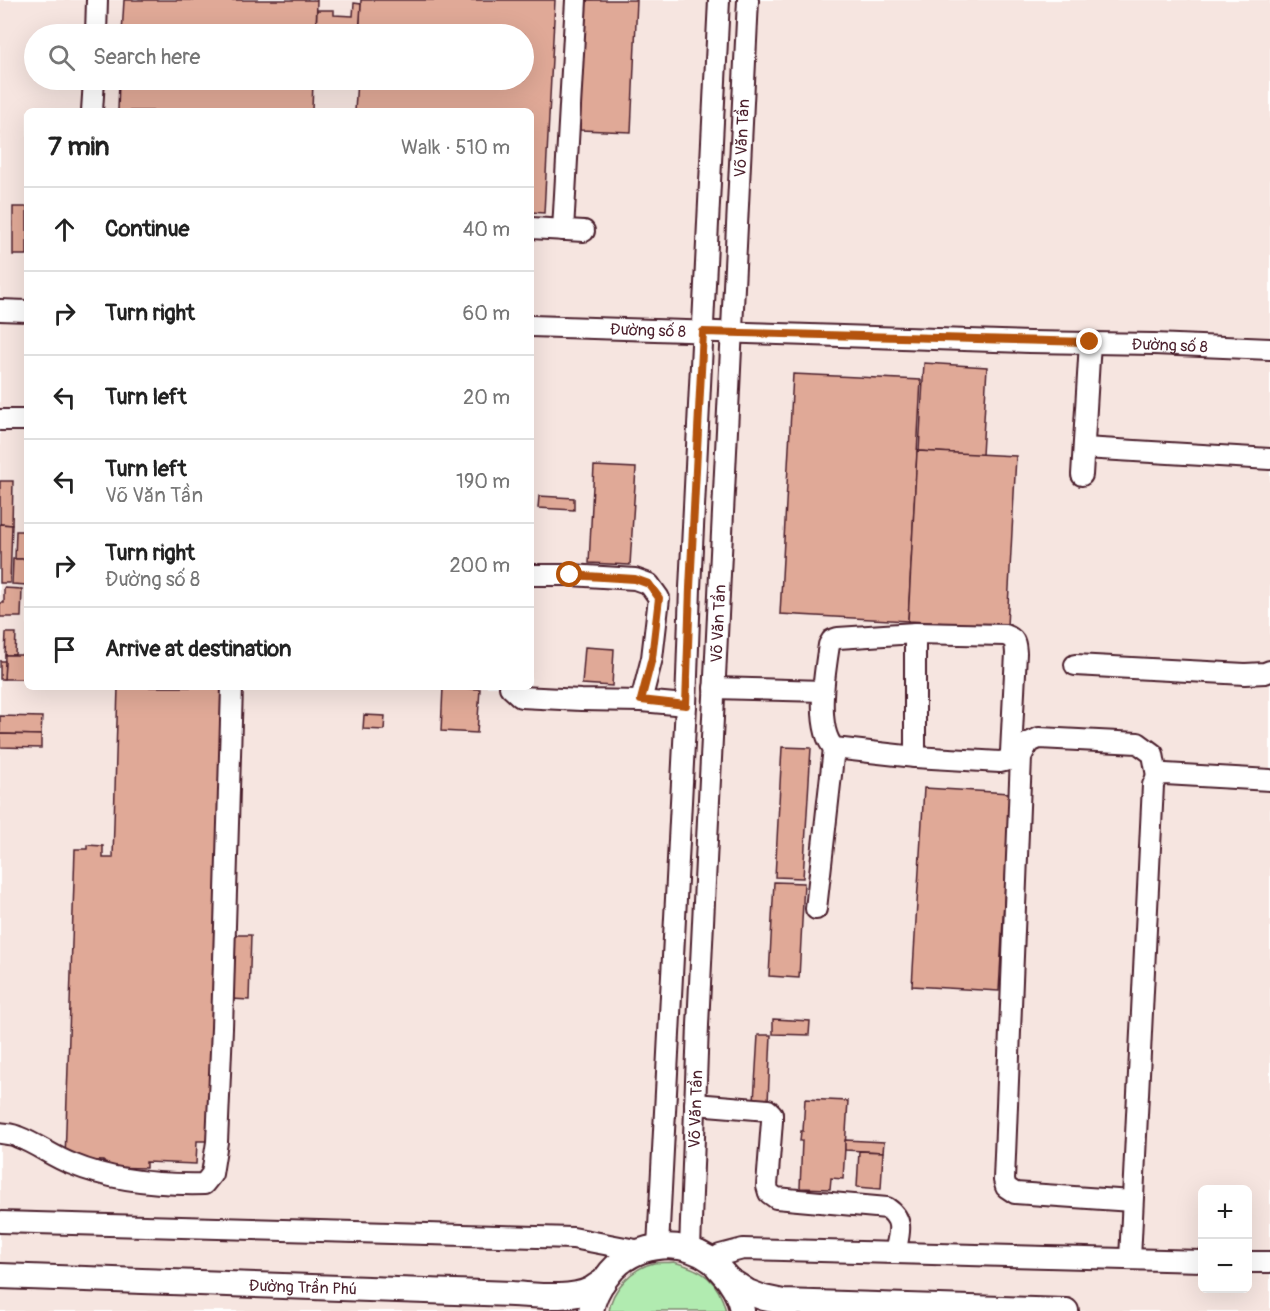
<!DOCTYPE html>
<meta charset="utf-8">
<style>
body{margin:0;font-family:Pangolin,sans-serif;background:#f2f2f2;color:#222}
.controls{position:absolute;right:18px;bottom:18px;display:grid;overflow:hidden;border-radius:9px;box-shadow:0 6px 24px #0002}
.controls button{width:54px;height:54px;display:grid;place-items:center;padding:0;border:0;border-bottom:2px solid #e0e0e0;background:#fff;color:#222;font:30px sans-serif}
.stop{position:absolute;width:18px;height:18px;margin:-14px;border:4px solid #b45309;border-radius:50%;background:#fff}
.stop.end{background:#b45309;border-color:#fff;box-shadow:0 2px 6px #0008}
.list{margin:0;padding:0;list-style:none}
h2{display:flex;justify-content:space-between;align-items:center;height:78px;margin:0;padding:0 24px;font-size:26px}
h2 small{font-size:20px;font-weight:400;color:#767676}
.list li{display:grid;grid-template-columns:39px 1fr auto;gap:18px;align-items:center;box-sizing:border-box;height:84px;padding:0 24px;border-top:2px solid #e0e0e0}
.list b{display:block;font-size:22px;white-space:nowrap}
.list p{margin:0;font-size:20px;white-space:nowrap;color:#767676}
.list em{font-size:20px;font-style:normal;color:#767676}
.icon{flex:none;width:33px;height:33px;fill:none;stroke:currentColor;stroke-width:2;stroke-linecap:round;stroke-linejoin:round}
.map{position:relative;flex:none;width:1270px;height:1311px;overflow:hidden}
.search{position:absolute;background:#fff;box-shadow:0 6px 24px #0002;left:24px;top:24px;width:510px;height:66px;display:flex;align-items:center;gap:15px;box-sizing:border-box;padding:0 21px;border-radius:33px;color:#767676;font-size:22px}
.panel{position:absolute;background:#fff;box-shadow:0 6px 24px #0002;left:24px;top:108px;width:510px;height:582px;border-radius:9px}
.map>svg:first-child{display:block}
.built{fill:#f6e5e0;fill-rule:evenodd}
.green{fill:#b1ebb0;stroke:#7e856e;stroke-width:1.5}
.building{fill:#e0a997;stroke:#4a1f2b;stroke-width:1.5}
.lines{fill:none;stroke-linecap:round;stroke-linejoin:round}
.minor-casing{stroke:#4a1f2b;stroke-width:24}
.major-casing{stroke:#4a1f2b;stroke-width:28}
.minor{stroke:#fff;stroke-width:20}
.major{stroke:#fff;stroke-width:24}
.route{stroke:#b45309;stroke-width:8}
.labels{text-anchor:middle;stroke-width:5;stroke-linejoin:round;paint-order:stroke}
.street-label{font-size:16px;fill:#4a1f2b;stroke:#fff}
</style>
<div class="map">
<svg width="1270" height="1311" viewBox="0 0 1270 1311">
<rect width="100%" height="100%" fill="#fff"/>
<filter id="ink" filterUnits="userSpaceOnUse"><feTurbulence type="fractalNoise" baseFrequency=".0167" numOctaves="2"/><feDisplacementMap in="SourceGraphic" scale="12" xChannelSelector="R" yChannelSelector="G"/><feConvolveMatrix kernelMatrix="1 2 1 2 8 2 1 2 1" color-interpolation-filters="sRGB"/></filter>
<g filter="url(#ink)">
<path class="built" d="M 0,0 L 1270,0 L 1270,1311 L 0,1311 ZM 34,34 L 524,34 L 524,80 L 34,80 ZM 27,111 L 531,111 L 531,687 L 27,687 ZM 1202,1190 L 1248,1190 L 1248,1288 L 1202,1288 Z"/>
<path class="green" d="M 674,1262 C 704,1270 718,1280 726,1311 L 609,1311 C 612,1289 632,1268 654,1263 C 660,1262 668,1263 674,1262 Z"/>
<g class="building">
<polygon points="124,0 317,0 316,34 122,34"/>
<polygon points="361,0 555,0 544,213 531,212 531,111 355,111 357,80 524,80 524,34 359,34"/>
<polygon points="585,0 637,0 631,132 580,130"/>
<polygon points="354,3 361,4 359,34 354,34 354,31 324,30 324,34 316,34 317,10 334,10 334,15 353,16"/>
<polygon points="119,80 313,80 312,111 118,111"/>
<rect x="13" y="207" width="14" height="48"/>
<polygon points="924,363 987,367 982,455 919,451"/>
<polygon points="793,374 921,380 908,621 780,614"/>
<polygon points="917,451 1016,456 1007,626 908,621"/>
<polygon points="594,466 636,468 630,565 589,563"/>
<polygon points="0,481 13,481 12,525 0,524"/>
<polygon points="539,496 574,498 574,510 538,508"/>
<polygon points="0,524 12,525 10,583 0,583"/>
<polygon points="16,531 27,531 27,559 15,559"/>
<polygon points="13,559 27,559 27,585 12,584"/>
<polygon points="4,588 22,589 21,617 0,617 0,603 4,603"/>
<polygon points="6,633 16,633 15,655 5,655"/>
<polygon points="585,647 614,649 612,686 582,684"/>
<polygon points="5,655 25,655 25,679 4,679"/>
<polygon points="0,661 5,661 4,679 0,679"/>
<polygon points="118,687 226,687 212,1141 197,1141 196,1164 146,1162 146,1168 104,1167 104,1161 65,1160 75,849 87,849 87,845 103,846 103,858 113,858"/>
<polygon points="443,687 480,689 477,733 441,731"/>
<polygon points="364,715 385,716 384,730 363,729"/>
<polygon points="0,716 42,717 41,735 0,734"/>
<polygon points="0,734 41,735 41,748 0,747"/>
<polygon points="782,747 811,748 803,878 775,877"/>
<polygon points="924,788 1010,793 999,991 912,986"/>
<polygon points="774,882 804,883 799,978 769,976"/>
<polygon points="234,935 251,935 249,1000 231,999"/>
<polygon points="773,1019 810,1021 809,1035 773,1034"/>
<polygon points="758,1035 771,1035 768,1102 754,1101"/>
<polygon points="805,1099 848,1101 843,1179 831,1178 830,1189 800,1188 802,1141 800,1141 801,1131 803,1131"/>
<polygon points="845,1140 884,1142 883,1152 845,1150"/>
<polygon points="859,1151 883,1152 881,1189 857,1187"/>
</g>
<g class="lines">
<g class="minor-casing">
<g id="minor">
<polyline points="96,34 97,0"/>
<polyline points="92,111 94,80"/>
<polyline points="531,228 584,231"/>
<polyline points="563,230 576,0"/>
<polyline points="0,310 27,311"/>
<path id="s1" d="M 531,326 L 1029,342 L 1154,344 L 1270,349"/>
<polyline points="0,420 27,420"/>
<polyline points="1084,448 1270,459"/>
<polyline points="1082,475 1090,342"/>
<polyline points="531,575 570,575 635,579 649,584 659,598 652,658 641,701"/>
<polyline points="1075,665 1245,674 1265,673 1270,671"/>
<polyline points="510,687 521,697 581,700 641,701 686,705"/>
<polyline points="714,688 823,691"/>
<polyline points="915,757 915,633"/>
<path d="M 816,909 L 834,748 C 815,728 825,671 829,645 L 832,640 L 838,638 L 915,633 L 1005,635 C 1016,639 1015,643 1016,653 L 1011,752 L 1009,760 L 1000,762 L 915,757 L 834,748"/>
<path d="M 695,1104 L 768,1110 L 772,1114 L 772,1121 L 767,1186 L 769,1193 L 776,1198 L 887,1208 C 905,1220 899,1234 895,1253"/>
<path d="M 0,1133 C 6,1134 13,1134 18,1137 C 37,1144 53,1157 72,1164 C 113,1181 159,1185 204,1184 L 212,1174 L 217,1142 L 222,1028 L 232,687"/>
<polyline points="1132,1201 1015,1193 1006,1187 1004,1180 1021,757 1028,743 1039,738 1138,743 1153,754 1157,776"/>
<polyline points="0,1222 573,1238 641,1251"/>
<polyline points="658,1247 686,705 690,588 719,0"/>
<path id="s2" d="M 690,1249 L 698,1025 L 748,0"/>
<polyline points="1130,1259 1153,785 1157,776 1165,774 1270,780"/>
<polyline points="712,1261 720,1255 743,1249 1202,1261"/>
<polyline points="1248,1262 1270,1262"/>
</g>
</g>
<g class="major-casing">
<g id="major">
<path id="s3" d="M 0,1276 L 512,1294 C 535,1295 569,1300 590,1290 C 594,1288 598,1284 603,1282"/>
<polyline points="731,1281 748,1292 764,1298 783,1302 1066,1311"/>
<path d="M 591,1311 C 593,1299 599,1287 606,1278 C 629,1244 679,1236 712,1261 C 715,1263 718,1268 721,1271 C 731,1281 740,1296 742,1311"/>
</g>
</g>
<use href="#minor" class="minor"/>
<use href="#major" class="major"/>
</g>
</g>
<g class="lines" filter="url(#ink)">
<polyline class="route" points="570,575 635,579 649,584 659,598 652,658 641,700 686,705 690,588 703,332 1090,342"/>
</g>
<g class="labels">
<g class="street-label">
<text dy="6" stroke="none"><textPath href="#s2" startOffset="1112">Võ Văn Tần</textPath></text>
<text dy="6" stroke="none"><textPath href="#s1" startOffset="117">Đường số 8</textPath></text>
<text dy="6" stroke="none"><textPath href="#s1" startOffset="639">Đường số 8</textPath></text>
<text dy="6" stroke="none"><textPath href="#s2" startOffset="626">Võ Văn Tần</textPath></text>
<text dy="6" stroke="none"><textPath href="#s2" startOffset="140">Võ Văn Tần</textPath></text>
<text dy="6" stroke="none"><textPath href="#s3" startOffset="303">Đường Trần Phú</textPath></text>
</g>
</g>
</svg>
<div class="controls">
<button>+</button>
<button>−</button>
</div>
<div class="stop" style="left:570px;top:575px"></div>
<div class="stop end" style="left:1090px;top:342px"></div>
<div class="search"><svg class="icon" aria-label="search" viewBox="0 0 24 24"><circle cx="10" cy="10" r="6"/><path d="M15 15l6 6"/></svg>Search here</div>
<section class="panel">
<h2>7 min<small>Walk · 510 m</small></h2>
<ul class="list">
<li><svg class="icon" aria-label="ahead" viewBox="0 0 24 24"><path d="M12 20V5M6 11l6-6 6 6"/></svg><div><b>Continue</b></div><em>40 m</em></li>
<li><svg class="icon" aria-label="right" viewBox="0 0 24 24"><path d="M7 20v-9h11M14 6l5 5-5 5"/></svg><div><b>Turn right</b></div><em>60 m</em></li>
<li><svg class="icon" aria-label="left" viewBox="0 0 24 24"><path d="M17 20v-9H6M10 6l-5 5 5 5"/></svg><div><b>Turn left</b></div><em>20 m</em></li>
<li><svg class="icon" aria-label="left" viewBox="0 0 24 24"><path d="M17 20v-9H6M10 6l-5 5 5 5"/></svg><div><b>Turn left</b><p>Võ Văn Tần</p></div><em>190 m</em></li>
<li><svg class="icon" aria-label="right" viewBox="0 0 24 24"><path d="M7 20v-9h11M14 6l5 5-5 5"/></svg><div><b>Turn right</b><p>Đường số 8</p></div><em>200 m</em></li>
<li><svg class="icon" aria-label="arrive" viewBox="0 0 24 24"><path d="M6 21V4h12l-3 4 3 4H6"/></svg><div><b>Arrive at destination</b></div></li>
</ul>
</section>
</div>
